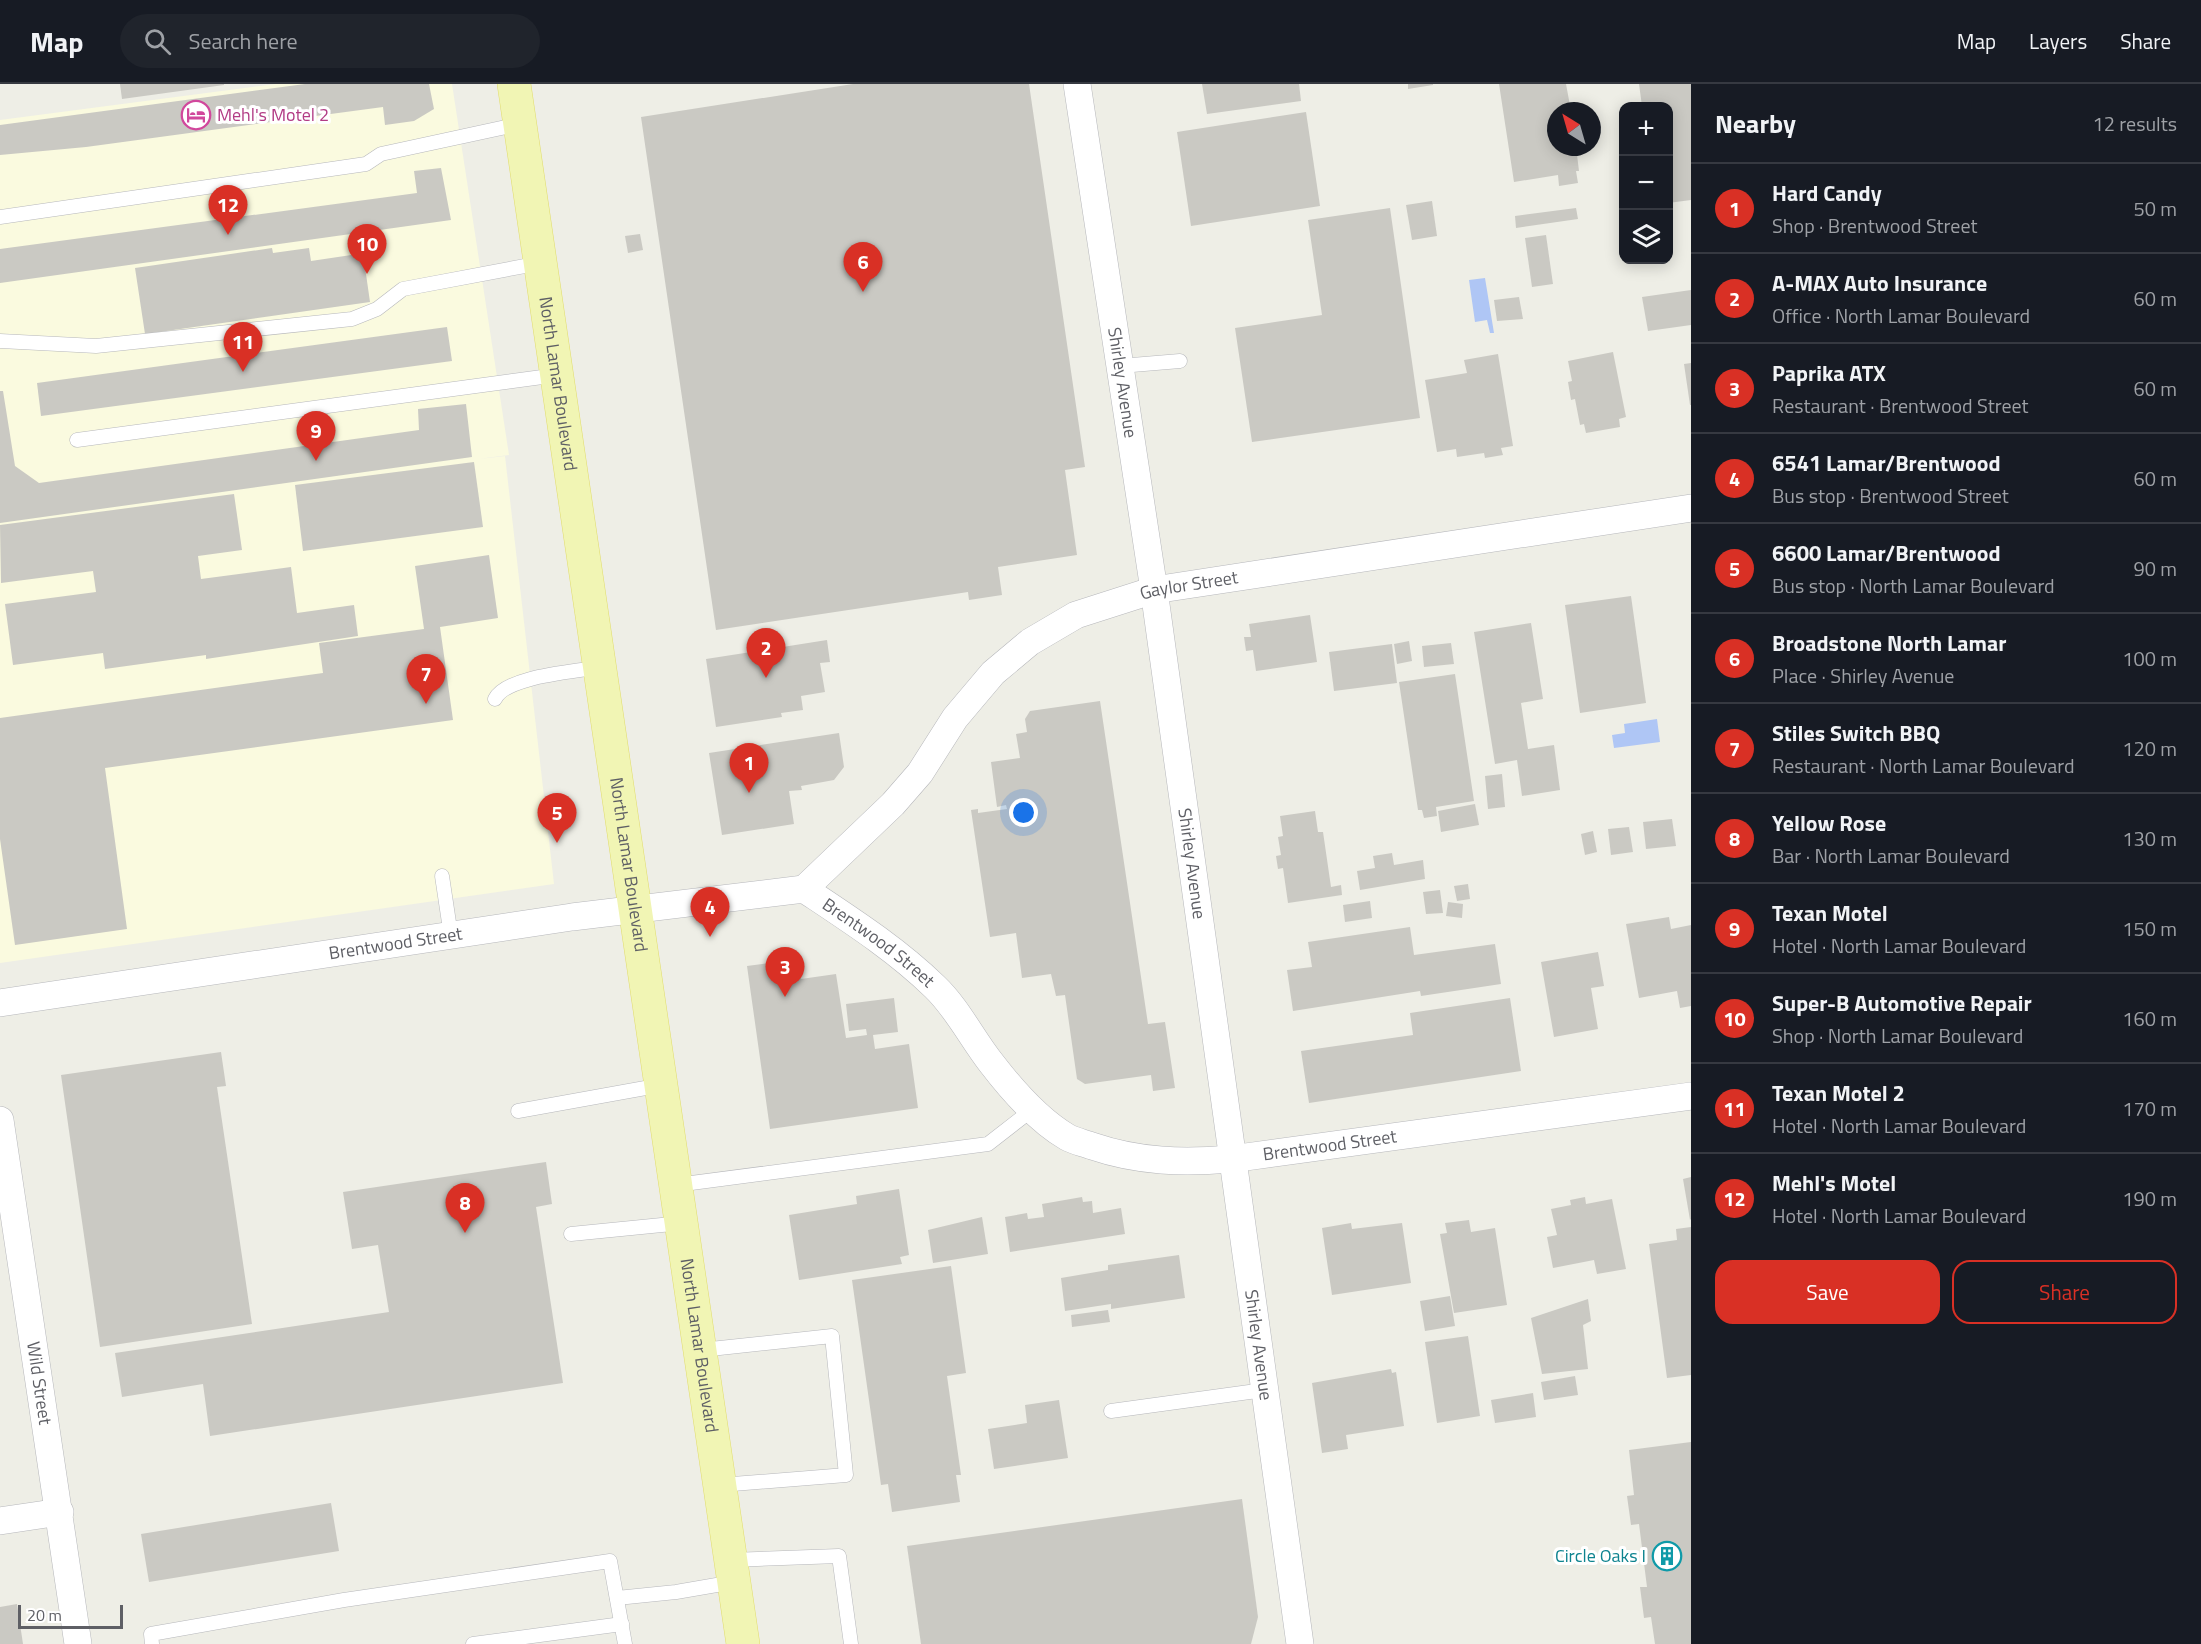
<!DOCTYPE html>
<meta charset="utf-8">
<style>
body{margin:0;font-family:"Titillium Web",sans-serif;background:#20242c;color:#f1f3f6}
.controls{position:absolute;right:18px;top:18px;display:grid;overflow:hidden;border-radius:12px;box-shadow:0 3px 15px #0003}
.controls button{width:54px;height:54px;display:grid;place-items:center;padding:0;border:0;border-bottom:2px solid #363941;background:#171b24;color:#f1f3f6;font:30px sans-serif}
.compass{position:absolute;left:1547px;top:18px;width:54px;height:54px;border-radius:50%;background:#171b24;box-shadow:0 3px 15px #0003;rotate:323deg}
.scale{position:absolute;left:18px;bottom:15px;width:105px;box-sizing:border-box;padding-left:6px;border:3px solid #5e5f65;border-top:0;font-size:16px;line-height:21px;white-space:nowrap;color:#5e5f65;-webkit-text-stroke:4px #fff;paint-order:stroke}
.you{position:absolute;left:1024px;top:729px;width:21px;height:21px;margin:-15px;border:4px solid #fff;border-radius:50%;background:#1a73e8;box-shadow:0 0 0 9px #1a73e833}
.badge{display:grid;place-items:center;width:39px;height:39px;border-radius:50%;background:#d93025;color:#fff;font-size:20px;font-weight:700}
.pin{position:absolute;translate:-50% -50px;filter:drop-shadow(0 2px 3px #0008)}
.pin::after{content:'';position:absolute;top:32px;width:21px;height:18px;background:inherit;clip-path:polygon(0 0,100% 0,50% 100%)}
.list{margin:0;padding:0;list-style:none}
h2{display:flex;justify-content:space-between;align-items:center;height:78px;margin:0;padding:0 24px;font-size:26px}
h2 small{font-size:20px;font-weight:400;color:#9ea1a6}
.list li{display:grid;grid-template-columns:39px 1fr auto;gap:18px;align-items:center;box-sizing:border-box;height:90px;padding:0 24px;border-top:2px solid #363941}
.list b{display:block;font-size:22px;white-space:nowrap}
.list p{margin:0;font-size:20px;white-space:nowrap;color:#9ea1a6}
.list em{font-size:20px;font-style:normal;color:#9ea1a6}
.actions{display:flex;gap:12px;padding:18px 24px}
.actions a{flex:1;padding:14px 0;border:2px solid #d93025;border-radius:18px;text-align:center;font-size:21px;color:#d93025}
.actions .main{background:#d93025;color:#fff}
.icon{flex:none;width:33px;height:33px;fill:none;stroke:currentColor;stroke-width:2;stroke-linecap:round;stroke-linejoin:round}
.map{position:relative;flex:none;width:1691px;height:1560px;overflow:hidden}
header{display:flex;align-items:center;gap:36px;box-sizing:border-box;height:84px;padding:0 30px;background:#171b24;border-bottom:2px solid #363941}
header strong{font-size:28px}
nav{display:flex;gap:33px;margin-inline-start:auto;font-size:21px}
.search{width:420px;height:54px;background:#20242c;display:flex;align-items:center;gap:15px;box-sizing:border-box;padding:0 21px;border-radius:33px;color:#9ea1a6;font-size:22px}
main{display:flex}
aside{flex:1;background:#171b24}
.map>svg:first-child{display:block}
.commercial{fill:#fafadf}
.water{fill:#afc6f5}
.building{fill:#cac9c3}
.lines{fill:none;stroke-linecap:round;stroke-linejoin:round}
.service-casing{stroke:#b6b7bb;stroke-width:15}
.minor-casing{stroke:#b6b7bb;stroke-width:28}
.primary-casing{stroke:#e1dc6d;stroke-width:34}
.service{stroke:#fff;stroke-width:14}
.minor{stroke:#fff;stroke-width:27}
.primary{stroke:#f1f5b4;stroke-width:33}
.labels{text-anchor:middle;stroke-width:6;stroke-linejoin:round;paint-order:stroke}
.hotel-label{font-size:18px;fill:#b23c85;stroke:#fff;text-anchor:start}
.street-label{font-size:18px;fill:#5e5f65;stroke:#fff}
.culture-label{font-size:18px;fill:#0d838f;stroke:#fff;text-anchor:end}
</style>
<header>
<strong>Map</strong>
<div class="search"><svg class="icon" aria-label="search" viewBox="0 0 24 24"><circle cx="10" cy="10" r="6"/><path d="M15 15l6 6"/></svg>Search here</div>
<nav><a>Map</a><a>Layers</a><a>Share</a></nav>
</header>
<main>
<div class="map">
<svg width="1691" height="1560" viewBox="0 0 1691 1560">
<rect width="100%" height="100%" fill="#eeeee6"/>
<polygon class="commercial" points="276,0 452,0 509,371 478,375 505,372 554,800 0,879 0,36"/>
<g class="water">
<polygon points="1485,194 1494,249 1490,249 1487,236 1475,238 1469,196"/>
<polygon points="1657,635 1660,658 1614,664 1612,651 1625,649 1624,640"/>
</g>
<g class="building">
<polygon points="120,0 224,0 224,1 122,15"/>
<polygon points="305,0 429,0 434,25 414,37 385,41 383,23 86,63 0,71 0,41"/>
<polygon points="853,0 1029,0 1085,383 1065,386 1077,471 998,483 1002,511 969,516 968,508 716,546 641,33"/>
<polygon points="1202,0 1299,0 1301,17 1207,30"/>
<polygon points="1408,0 1433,0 1433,1 1408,5"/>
<polygon points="1499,0 1566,0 1571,27 1556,27 1556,63 1576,63 1579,87 1576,87 1578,99 1559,102 1558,91 1514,98"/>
<polygon points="1639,0 1691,0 1691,116 1668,119 1668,22 1642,22"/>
<polygon points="1306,28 1320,122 1191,142 1177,48"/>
<polygon points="441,84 451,136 0,199 0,165 417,109 414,87"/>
<polygon points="1432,117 1437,152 1412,156 1406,121"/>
<polygon points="1390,124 1420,334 1252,358 1235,244 1322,231 1308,136"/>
<polygon points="1576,124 1578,135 1516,144 1515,132"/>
<polygon points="640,150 643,166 628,169 625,152"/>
<polygon points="1546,151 1553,200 1532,203 1525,154"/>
<polygon points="272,164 273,169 309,164 311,177 358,170 364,176 370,218 145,250 135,184"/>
<polygon points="1691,206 1691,241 1648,247 1642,213"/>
<polygon points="1519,213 1523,235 1497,237 1494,216"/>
<polygon points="447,243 452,277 41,332 37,299"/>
<polygon points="1613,268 1626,333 1619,335 1620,343 1586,349 1584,340 1580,341 1575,315 1571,316 1568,298 1572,297 1568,277"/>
<polygon points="1498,270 1513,362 1501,364 1503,371 1485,374 1484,369 1457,373 1456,365 1437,368 1425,296 1467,289 1464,276"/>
<polygon points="1691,279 1691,321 1690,321 1684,280"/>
<polygon points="0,307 3,307 15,382 39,399 419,346 418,325 466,320 472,373 0,439"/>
<polygon points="474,378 483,443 303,467 295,401"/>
<polygon points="234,410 242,466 198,472 201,495 291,483 297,529 354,521 358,552 206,575 206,571 105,585 103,569 13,581 5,520 96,508 93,487 1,499 0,441"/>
<polygon points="489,471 498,534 440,543 453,636 105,684 127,845 15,861 0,755 0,634 323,589 319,559 424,545 415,482"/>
<polygon points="1631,512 1646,619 1580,629 1565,521"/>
<polygon points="1310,531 1317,578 1256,587 1253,566 1246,567 1244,553 1251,553 1249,540"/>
<polygon points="1531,539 1543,615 1521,619 1528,665 1554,661 1560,706 1522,712 1517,676 1495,680 1474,548"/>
<polygon points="827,556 830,578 820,579 825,608 801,612 803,626 781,629 782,633 716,643 706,575"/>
<polygon points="1409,557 1412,577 1397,580 1394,560"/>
<polygon points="1451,559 1454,580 1424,583 1422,562"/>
<polygon points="1392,560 1397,599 1334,607 1329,568"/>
<polygon points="1455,590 1474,717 1436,723 1437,732 1424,734 1422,726 1418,726 1399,598"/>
<polygon points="1100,617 1148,940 1165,938 1175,1004 1153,1007 1151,991 1085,1000 1077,995 1065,911 1056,912 1051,890 1022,894 1016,849 990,853 971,726 978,725 978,729 1007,725 1006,721 997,723 991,678 1020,674 1016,650 1027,648 1025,635 1030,627"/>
<polygon points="839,649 844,683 834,696 801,702 802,706 789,707 794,740 722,751 709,669"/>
<polygon points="1502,690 1505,723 1488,725 1485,692"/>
<polygon points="1475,720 1479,741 1441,748 1438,727"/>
<polygon points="1315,727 1318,748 1323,748 1331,803 1341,801 1342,811 1288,819 1283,784 1278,785 1276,772 1281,771 1278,753 1283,752 1280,732"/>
<polygon points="1672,735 1676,762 1646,765 1643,738"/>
<polygon points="1629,743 1633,768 1611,771 1608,745"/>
<polygon points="1593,747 1597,768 1585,771 1581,750"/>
<polygon points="1392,769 1394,781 1423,776 1425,795 1360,806 1357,787 1375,784 1373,772"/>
<polygon points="1468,800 1470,815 1457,817 1454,802"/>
<polygon points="1440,806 1443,829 1426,830 1423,808"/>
<polygon points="1370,817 1372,834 1345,838 1343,821"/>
<polygon points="1448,818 1463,820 1462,834 1446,832"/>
<polygon points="1669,833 1671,845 1691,841 1691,922 1680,924 1677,907 1639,914 1626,840"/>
<polygon points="1410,843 1414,871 1495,860 1501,900 1421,912 1420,907 1293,927 1287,886 1312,883 1308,858"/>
<polygon points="1598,868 1604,902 1591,904 1598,945 1554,953 1541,878"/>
<polygon points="798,875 801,895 836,890 846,954 867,951 866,945 849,947 846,920 894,914 898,948 873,951 875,965 909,960 918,1024 770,1045 747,882"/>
<polygon points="1510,914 1521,987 1309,1019 1301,967 1413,951 1410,929"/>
<polygon points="221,968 226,1002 217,1003 252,1240 100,1263 61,991"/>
<polygon points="546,1078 552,1120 536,1123 563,1299 210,1352 203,1300 122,1313 115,1269 389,1228 378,1161 352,1165 343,1108"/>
<polygon points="1691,1093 1691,1135 1690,1136 1683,1095"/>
<polygon points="899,1105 909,1171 900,1173 902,1180 799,1196 789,1131 857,1120 856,1112"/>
<polygon points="1082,1113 1083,1118 1092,1117 1093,1129 1121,1124 1125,1150 1010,1168 1005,1133 1027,1129 1028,1135 1044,1133 1042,1120"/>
<polygon points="1585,1113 1586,1120 1612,1115 1626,1185 1597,1190 1594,1176 1553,1184 1547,1153 1557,1151 1551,1125 1571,1121 1570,1116"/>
<polygon points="982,1133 988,1170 933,1179 928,1146"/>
<polygon points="1469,1136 1471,1148 1495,1144 1507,1221 1454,1229 1440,1150 1447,1149 1445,1139"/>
<polygon points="1351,1139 1352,1145 1402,1139 1411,1199 1332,1211 1322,1144"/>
<polygon points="1691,1143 1691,1291 1667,1294 1649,1160 1677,1156 1676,1145"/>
<polygon points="1179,1171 1185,1214 1111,1225 1111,1220 1065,1227 1061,1194 1108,1186 1108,1181"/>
<polygon points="951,1182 966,1289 947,1292 961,1391 956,1391 960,1418 892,1428 888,1400 881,1401 852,1196"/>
<polygon points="1450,1212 1455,1242 1425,1247 1420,1217"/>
<polygon points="1588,1215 1591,1237 1583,1241 1588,1285 1542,1290 1531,1234"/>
<polygon points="1108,1226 1110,1238 1072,1243 1071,1231"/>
<polygon points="1468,1252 1480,1332 1437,1339 1425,1258"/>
<polygon points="1391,1285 1392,1289 1396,1288 1404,1342 1346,1351 1348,1365 1322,1369 1312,1299"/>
<polygon points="1575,1292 1578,1311 1544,1316 1541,1298"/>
<polygon points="1533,1309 1536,1333 1495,1339 1491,1316"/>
<polygon points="1059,1316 1068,1374 994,1385 988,1345 1027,1339 1025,1321"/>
<polygon points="1691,1358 1691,1560 1655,1560 1651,1533 1644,1534 1640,1503 1647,1503 1639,1440 1631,1441 1627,1412 1634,1411 1629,1366"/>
<polygon points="1242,1415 1258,1533 1251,1560 921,1560 907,1462"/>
<polygon points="331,1419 339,1467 149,1498 141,1450"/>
<polygon points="17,1520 23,1560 0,1560 0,1523"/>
</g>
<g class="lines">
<g class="service-casing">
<g id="service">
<polyline points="0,133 366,80 381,70 520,40"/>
<polyline points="0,257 96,262 352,235 377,225 403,205 541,179"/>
<polyline points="1120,282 1180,277"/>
<polyline points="77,356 557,291"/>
<path d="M 495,615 C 506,592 575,588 600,583"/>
<polyline points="442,792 451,852"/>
<polyline points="518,1027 662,1001"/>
<polyline points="676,1101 988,1060 1033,1025"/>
<polyline points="571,1150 682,1139"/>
<polyline points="701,1266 832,1252 846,1391 720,1401"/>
<polyline points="1111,1327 1264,1306"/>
<polyline points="731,1476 839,1472 851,1560"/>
<polyline points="617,1514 676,1508 734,1498"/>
<polyline points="152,1560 151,1550 344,1516 610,1477 625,1560"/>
<polyline points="473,1560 622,1540"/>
</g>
</g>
<g class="minor-casing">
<g id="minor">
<path id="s1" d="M 1077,0 L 1154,506 L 1300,1560"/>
<path id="s2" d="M 804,805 L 893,720 L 920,689 L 955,634 L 993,589 L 1030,558 L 1076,531 L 1154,506 L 1691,424"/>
<path id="s3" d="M 0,919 L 572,833 L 804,805 C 849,835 896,865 935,903 C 958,925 972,955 992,980 C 1012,1006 1038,1036 1067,1053 C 1074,1057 1084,1059 1092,1062 C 1139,1078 1183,1079 1231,1075 L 1691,1012"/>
<path id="s4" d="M 0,1036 L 78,1560"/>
<polyline points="0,1437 60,1428"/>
</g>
</g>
<g class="primary-casing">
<g id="primary">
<path id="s5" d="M 514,0 L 743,1560"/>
</g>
</g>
<use href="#service" class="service"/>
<use href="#minor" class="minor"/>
<use href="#primary" class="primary"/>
</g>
<defs>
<g id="hotel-ring" transform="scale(1.5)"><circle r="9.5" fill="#fff" stroke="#d1479c" stroke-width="1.5"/><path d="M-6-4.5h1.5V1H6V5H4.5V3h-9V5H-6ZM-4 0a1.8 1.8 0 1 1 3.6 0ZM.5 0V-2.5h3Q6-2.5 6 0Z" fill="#d1479c"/></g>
<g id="building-ring" transform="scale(1.5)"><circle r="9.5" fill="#fff" stroke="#0f9aa8" stroke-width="1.5"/><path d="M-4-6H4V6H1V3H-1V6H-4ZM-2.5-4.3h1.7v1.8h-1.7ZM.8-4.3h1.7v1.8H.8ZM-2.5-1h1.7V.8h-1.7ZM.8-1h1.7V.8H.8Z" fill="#0f9aa8"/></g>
</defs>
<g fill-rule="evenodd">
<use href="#hotel-ring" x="196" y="31"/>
<use href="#building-ring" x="1667" y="1472"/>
</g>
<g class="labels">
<g class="hotel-label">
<text x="217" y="37">Mehl's Motel 2</text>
</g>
<g class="street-label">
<text dy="6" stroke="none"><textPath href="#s5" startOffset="303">North Lamar Boulevard</textPath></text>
<text dy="6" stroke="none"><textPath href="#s1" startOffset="302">Shirley Avenue</textPath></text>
<text dy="6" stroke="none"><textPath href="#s2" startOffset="507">Gaylor Street</textPath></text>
<text dy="6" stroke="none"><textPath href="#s5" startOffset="789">North Lamar Boulevard</textPath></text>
<text dy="6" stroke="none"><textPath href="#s1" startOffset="788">Shirley Avenue</textPath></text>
<text dy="6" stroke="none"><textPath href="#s3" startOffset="400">Brentwood Street</textPath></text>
<text dy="6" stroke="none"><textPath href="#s3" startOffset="904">Brentwood Street</textPath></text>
<text dy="6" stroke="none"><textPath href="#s3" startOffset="1444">Brentwood Street</textPath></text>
<text dy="6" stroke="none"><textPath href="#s5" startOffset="1275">North Lamar Boulevard</textPath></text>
<text dy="6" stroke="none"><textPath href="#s1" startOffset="1274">Shirley Avenue</textPath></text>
<text dy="6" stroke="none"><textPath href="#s4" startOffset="266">Wild Street</textPath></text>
</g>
<g class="culture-label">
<text x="1646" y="1478">Circle Oaks I</text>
</g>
</g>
</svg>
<div class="controls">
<button>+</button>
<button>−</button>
<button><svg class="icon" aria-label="layers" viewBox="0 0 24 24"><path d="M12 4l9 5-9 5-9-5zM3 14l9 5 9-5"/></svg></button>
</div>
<svg class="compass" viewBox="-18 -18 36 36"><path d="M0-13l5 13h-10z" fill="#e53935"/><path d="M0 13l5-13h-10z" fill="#9ea1a6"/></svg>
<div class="scale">20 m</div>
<div class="you"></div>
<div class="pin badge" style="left:749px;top:709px">1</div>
<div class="pin badge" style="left:766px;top:594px">2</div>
<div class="pin badge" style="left:785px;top:913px">3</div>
<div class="pin badge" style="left:710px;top:853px">4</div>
<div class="pin badge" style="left:557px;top:759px">5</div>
<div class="pin badge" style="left:863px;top:208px">6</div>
<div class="pin badge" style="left:426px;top:620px">7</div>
<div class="pin badge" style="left:465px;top:1149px">8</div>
<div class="pin badge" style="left:316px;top:377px">9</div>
<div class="pin badge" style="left:367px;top:190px">10</div>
<div class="pin badge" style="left:243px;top:288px">11</div>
<div class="pin badge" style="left:228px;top:151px">12</div>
</div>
<aside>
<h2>Nearby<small>12 results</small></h2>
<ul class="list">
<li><span class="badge">1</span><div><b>Hard Candy</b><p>Shop · Brentwood Street</p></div><em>50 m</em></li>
<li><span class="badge">2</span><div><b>A-MAX Auto Insurance</b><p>Office · North Lamar Boulevard</p></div><em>60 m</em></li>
<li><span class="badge">3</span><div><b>Paprika ATX</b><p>Restaurant · Brentwood Street</p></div><em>60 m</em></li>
<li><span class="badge">4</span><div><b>6541 Lamar/Brentwood</b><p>Bus stop · Brentwood Street</p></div><em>60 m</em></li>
<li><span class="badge">5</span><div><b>6600 Lamar/Brentwood</b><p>Bus stop · North Lamar Boulevard</p></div><em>90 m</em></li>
<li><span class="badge">6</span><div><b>Broadstone North Lamar</b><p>Place · Shirley Avenue</p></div><em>100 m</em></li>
<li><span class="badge">7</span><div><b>Stiles Switch BBQ</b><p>Restaurant · North Lamar Boulevard</p></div><em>120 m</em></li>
<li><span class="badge">8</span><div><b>Yellow Rose</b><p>Bar · North Lamar Boulevard</p></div><em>130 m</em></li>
<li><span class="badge">9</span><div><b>Texan Motel</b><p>Hotel · North Lamar Boulevard</p></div><em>150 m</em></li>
<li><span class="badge">10</span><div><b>Super-B Automotive Repair</b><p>Shop · North Lamar Boulevard</p></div><em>160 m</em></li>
<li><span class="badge">11</span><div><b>Texan Motel 2</b><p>Hotel · North Lamar Boulevard</p></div><em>170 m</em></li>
<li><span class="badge">12</span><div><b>Mehl's Motel</b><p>Hotel · North Lamar Boulevard</p></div><em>190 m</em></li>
</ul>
<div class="actions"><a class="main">Save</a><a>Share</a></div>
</aside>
</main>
